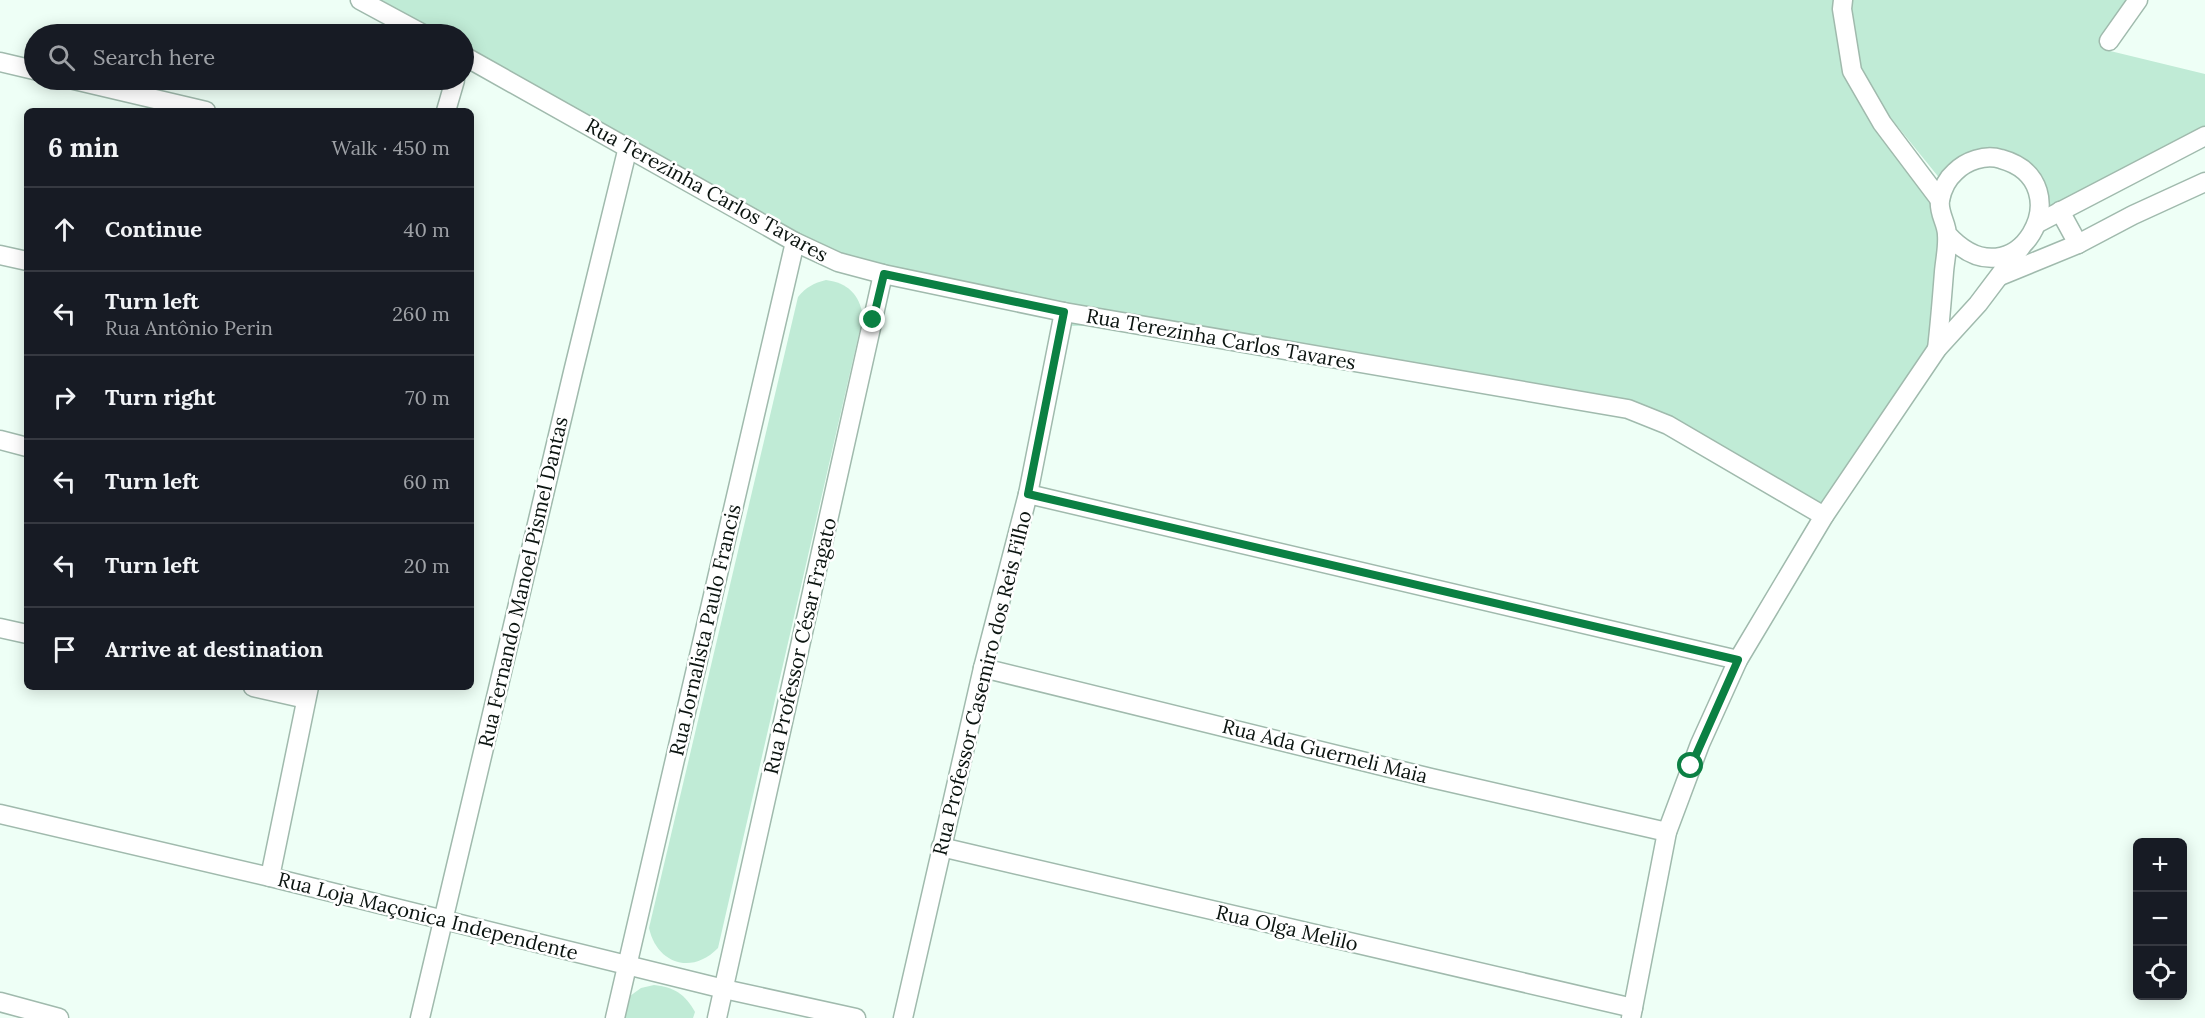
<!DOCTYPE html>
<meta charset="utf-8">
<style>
body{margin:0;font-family:Lora,serif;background:#20242c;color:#f1f3f6}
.controls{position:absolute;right:18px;bottom:18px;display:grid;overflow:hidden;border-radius:9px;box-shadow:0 3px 15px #0003}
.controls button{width:54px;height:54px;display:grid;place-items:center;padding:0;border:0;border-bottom:2px solid #363941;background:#171b24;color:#f1f3f6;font:30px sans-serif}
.stop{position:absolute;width:18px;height:18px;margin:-14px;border:4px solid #0b8043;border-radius:50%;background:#fff}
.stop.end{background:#0b8043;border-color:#fff;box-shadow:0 2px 6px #0008}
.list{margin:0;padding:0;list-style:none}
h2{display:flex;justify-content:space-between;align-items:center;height:78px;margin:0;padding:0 24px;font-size:26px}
h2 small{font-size:20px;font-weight:400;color:#9ea1a6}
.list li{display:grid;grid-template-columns:39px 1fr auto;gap:18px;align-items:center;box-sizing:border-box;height:84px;padding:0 24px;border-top:2px solid #363941}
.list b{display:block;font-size:22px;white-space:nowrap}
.list p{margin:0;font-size:20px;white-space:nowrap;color:#9ea1a6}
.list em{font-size:20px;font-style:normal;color:#9ea1a6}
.icon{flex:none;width:33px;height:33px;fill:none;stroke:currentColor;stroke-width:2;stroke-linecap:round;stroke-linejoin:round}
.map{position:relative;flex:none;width:2205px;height:1018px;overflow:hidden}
.search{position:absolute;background:#171b24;box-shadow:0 3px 15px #0003;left:24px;top:24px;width:450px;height:66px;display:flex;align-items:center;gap:15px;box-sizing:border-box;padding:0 21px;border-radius:33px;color:#9ea1a6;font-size:22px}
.panel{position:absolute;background:#171b24;box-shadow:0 3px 15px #0003;left:24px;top:108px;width:450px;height:582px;border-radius:9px}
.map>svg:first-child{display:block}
.green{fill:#c0ebd6}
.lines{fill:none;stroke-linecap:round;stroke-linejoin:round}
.street-casing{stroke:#a0baad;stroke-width:21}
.street{stroke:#fff;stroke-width:18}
.route{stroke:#0b8043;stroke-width:8}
.labels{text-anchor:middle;stroke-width:5;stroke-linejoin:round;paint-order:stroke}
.street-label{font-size:20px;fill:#0b1410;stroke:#fff}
</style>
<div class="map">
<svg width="2205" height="1018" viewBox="0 0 2205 1018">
<rect width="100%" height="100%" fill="#eefff6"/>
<g class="green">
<polygon points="360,0 2137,0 2102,49 2205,74 2205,136 2039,220 2037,190 1994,157 1945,185 1856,75 1940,200 1937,349 1824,516 1668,425 1120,325 1073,326 1054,321 1049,313 838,262 464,56 464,34 423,34"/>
<path d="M 826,280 C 848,283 859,294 863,316 L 718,948 C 692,975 657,964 649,928 L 798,297 C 806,287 814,283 826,280 Z"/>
<path d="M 654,985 C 674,987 685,994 695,1012 L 693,1018 L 625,1018 L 630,996 L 641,988 Z"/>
</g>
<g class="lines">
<g class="street-casing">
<g id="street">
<polyline points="360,0 423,34"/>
<polyline points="1843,0 1842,9 1852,71 1882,123 1940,200"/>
<polyline points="2109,41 2138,0"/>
<polyline points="464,56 795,242 838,262 883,274 1064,312 1628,409 1668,425 1824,516"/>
<polyline points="0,62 34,70"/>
<polyline points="74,80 206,111"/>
<polyline points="446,111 455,80"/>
<polyline points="2060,211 2078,244"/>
<polyline points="2038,223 2205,136"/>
<polyline points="0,255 27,261"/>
<polyline points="2000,276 2078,244 2133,215 2205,182"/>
<path d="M 1937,349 C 1940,323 1942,298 1944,272 C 1945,260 1948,247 1947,235 C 1947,223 1938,213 1940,200 C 1942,190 1947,179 1955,172 C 1966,161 1985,154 2001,159 C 2085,182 2016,310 1947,234"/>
<polyline points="0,440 27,447"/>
<polyline points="1028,494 1738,660"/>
<polyline points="0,628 27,634"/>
<polyline points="983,668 1431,778 1667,832"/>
<polyline points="253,687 306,699"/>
<polyline points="0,814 270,877 724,989 856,1018"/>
<polyline points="941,847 1633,1008"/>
<polyline points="270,877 309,687"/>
<polyline points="0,1002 59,1018"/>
<polyline points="420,1018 573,372 628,147"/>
<polyline points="615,1018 795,242"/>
<polyline points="717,1018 883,274"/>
<polyline points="903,1018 983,668 1028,494 1064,312"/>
<polyline points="1631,1018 1667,832 1700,744 1738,660 1824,516 1937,349 1978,304 2021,247"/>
</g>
</g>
<use href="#street" class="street"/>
</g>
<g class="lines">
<polyline class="route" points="873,320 884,274 1064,312 1028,494 1738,660 1691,766"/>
</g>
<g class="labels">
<g class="street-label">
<text transform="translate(707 190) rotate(29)" y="7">Rua Terezinha Carlos Tavares</text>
<text transform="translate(1221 339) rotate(10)" y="7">Rua Terezinha Carlos Tavares</text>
<text transform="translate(523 582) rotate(-77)" y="7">Rua Fernando Manoel Pismel Dantas</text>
<text transform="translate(705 630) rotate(-77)" y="7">Rua Jornalista Paulo Francis</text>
<text transform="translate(800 646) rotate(-77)" y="7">Rua Professor César Fragato</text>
<text transform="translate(982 683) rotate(-76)" y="7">Rua Professor Casemiro dos Reis Filho</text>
<text transform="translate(1325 751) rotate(14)" y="7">Rua Ada Guerneli Maia</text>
<text transform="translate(428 916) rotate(14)" y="7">Rua Loja Maçonica Independente</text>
<text transform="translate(1287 928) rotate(13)" y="7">Rua Olga Melilo</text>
</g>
</g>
</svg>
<div class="controls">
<button>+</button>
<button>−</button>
<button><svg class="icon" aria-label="locate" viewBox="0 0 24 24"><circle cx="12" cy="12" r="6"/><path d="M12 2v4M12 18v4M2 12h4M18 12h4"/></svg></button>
</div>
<div class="stop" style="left:1691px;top:766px"></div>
<div class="stop end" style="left:873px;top:320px"></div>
<div class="search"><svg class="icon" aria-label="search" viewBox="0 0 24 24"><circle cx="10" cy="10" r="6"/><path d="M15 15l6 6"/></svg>Search here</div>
<section class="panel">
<h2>6 min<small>Walk · 450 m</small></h2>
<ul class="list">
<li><svg class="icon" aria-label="ahead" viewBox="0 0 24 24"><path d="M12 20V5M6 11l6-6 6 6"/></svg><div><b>Continue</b></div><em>40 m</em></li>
<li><svg class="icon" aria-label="left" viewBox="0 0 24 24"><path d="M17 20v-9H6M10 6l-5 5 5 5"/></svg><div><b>Turn left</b><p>Rua Antônio Perin</p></div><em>260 m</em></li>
<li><svg class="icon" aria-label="right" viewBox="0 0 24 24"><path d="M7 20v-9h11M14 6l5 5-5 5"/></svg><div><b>Turn right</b></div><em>70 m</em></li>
<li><svg class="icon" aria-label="left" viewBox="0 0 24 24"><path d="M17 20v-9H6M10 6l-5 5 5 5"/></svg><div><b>Turn left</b></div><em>60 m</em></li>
<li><svg class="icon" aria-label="left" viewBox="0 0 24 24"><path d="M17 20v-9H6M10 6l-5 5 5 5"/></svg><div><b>Turn left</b></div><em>20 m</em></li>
<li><svg class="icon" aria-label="arrive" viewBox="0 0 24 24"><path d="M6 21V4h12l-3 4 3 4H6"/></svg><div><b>Arrive at destination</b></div></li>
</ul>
</section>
</div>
